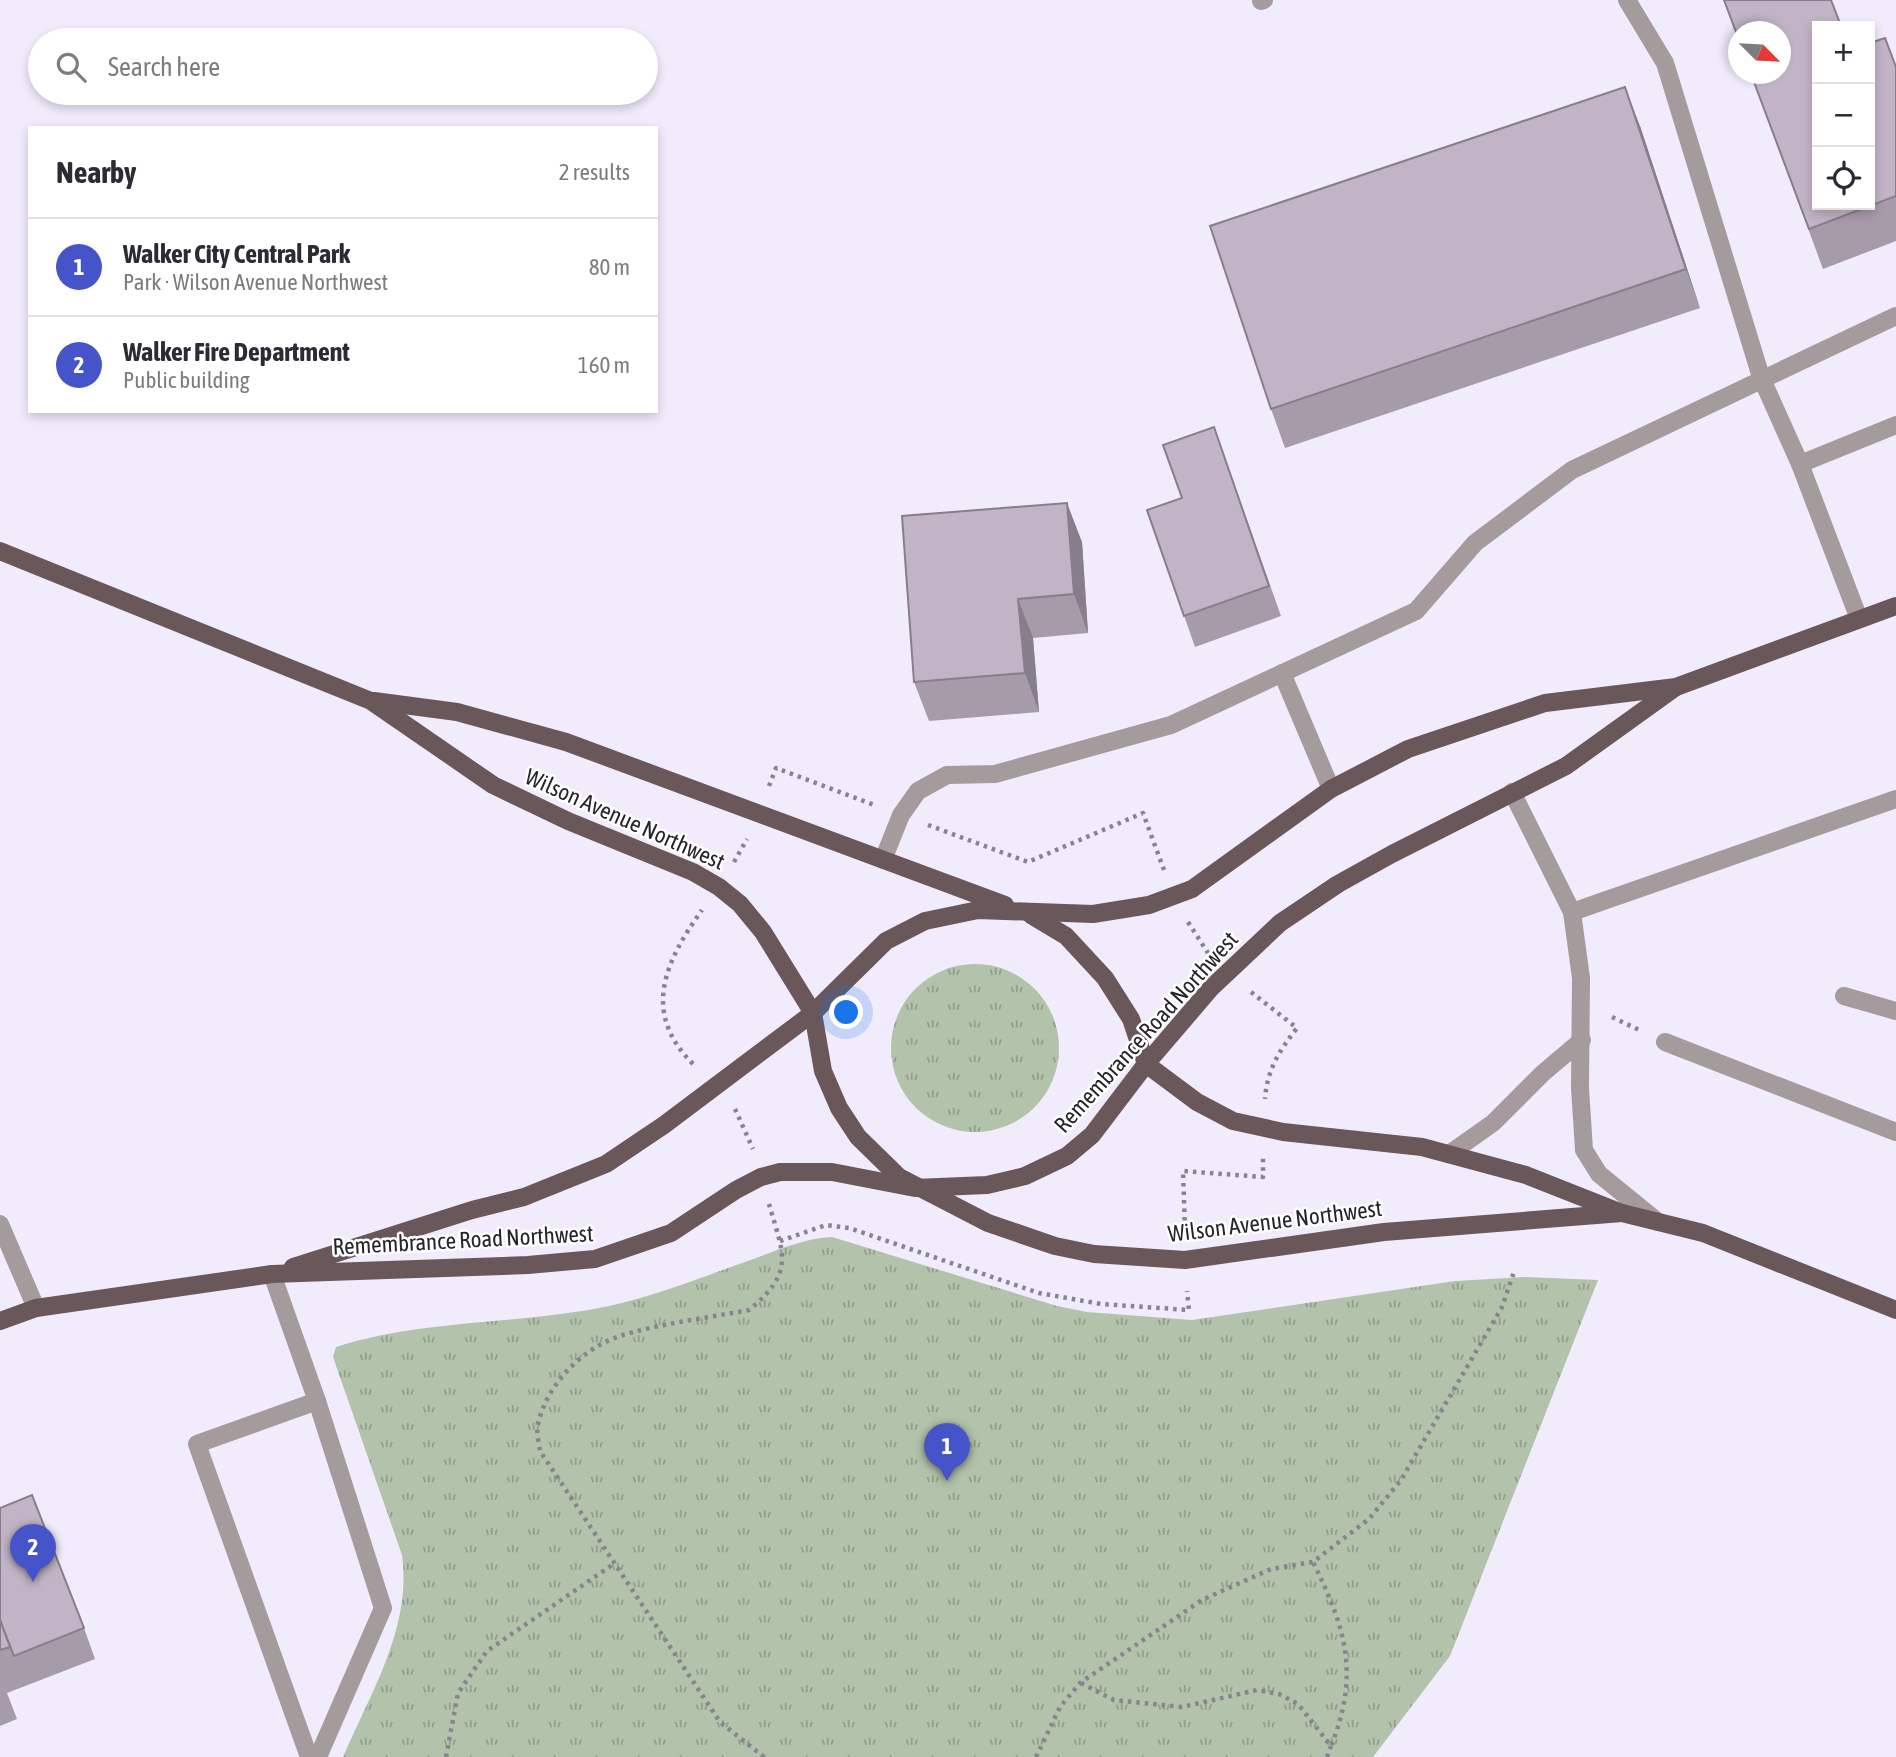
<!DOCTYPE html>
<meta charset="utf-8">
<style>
body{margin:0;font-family:"Asap Condensed",sans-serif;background:#f7f7f7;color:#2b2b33}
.controls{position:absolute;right:21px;top:21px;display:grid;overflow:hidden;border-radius:0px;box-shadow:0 4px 10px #0003}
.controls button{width:63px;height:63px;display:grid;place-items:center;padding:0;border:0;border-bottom:2px solid #e1e1e2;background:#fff;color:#2b2b33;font:35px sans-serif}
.compass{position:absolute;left:1728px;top:21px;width:63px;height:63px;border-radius:50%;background:#fff;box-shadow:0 4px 10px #0003;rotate:114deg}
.you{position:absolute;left:847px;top:1013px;width:24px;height:24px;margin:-18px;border:5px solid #fff;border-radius:50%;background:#1a73e8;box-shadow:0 0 0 10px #1a73e833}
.badge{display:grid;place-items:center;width:46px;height:46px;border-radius:50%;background:#4654c9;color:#fff;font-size:23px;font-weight:700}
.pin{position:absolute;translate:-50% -58px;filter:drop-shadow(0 2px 4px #0008)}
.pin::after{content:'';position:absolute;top:37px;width:24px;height:21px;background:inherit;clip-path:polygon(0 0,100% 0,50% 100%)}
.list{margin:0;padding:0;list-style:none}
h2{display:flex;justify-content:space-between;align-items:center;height:91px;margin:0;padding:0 28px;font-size:30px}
h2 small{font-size:23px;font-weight:400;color:#7c7c81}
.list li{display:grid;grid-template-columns:46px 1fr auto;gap:21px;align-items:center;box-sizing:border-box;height:98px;padding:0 28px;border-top:2px solid #e1e1e2}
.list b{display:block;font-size:26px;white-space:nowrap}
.list p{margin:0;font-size:23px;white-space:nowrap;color:#7c7c81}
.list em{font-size:23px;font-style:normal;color:#7c7c81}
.icon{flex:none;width:38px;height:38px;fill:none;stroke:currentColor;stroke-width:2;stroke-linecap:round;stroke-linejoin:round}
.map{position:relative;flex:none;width:1896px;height:1757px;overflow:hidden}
.search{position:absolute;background:#fff;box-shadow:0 4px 10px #0003;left:28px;top:28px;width:630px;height:77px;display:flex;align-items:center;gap:18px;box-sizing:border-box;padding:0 24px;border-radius:38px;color:#7c7c81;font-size:26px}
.panel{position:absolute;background:#fff;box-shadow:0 4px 10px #0003;left:28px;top:126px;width:630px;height:287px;border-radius:0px}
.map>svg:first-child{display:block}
.grass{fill:url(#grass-tufts)}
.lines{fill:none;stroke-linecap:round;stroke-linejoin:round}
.path{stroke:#87838f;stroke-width:4.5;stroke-dasharray:3.5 5;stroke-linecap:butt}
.minor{stroke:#a69b9c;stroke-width:18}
.major{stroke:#695759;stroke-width:18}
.wall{fill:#a79baa}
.shaded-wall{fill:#887e8b}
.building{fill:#c2b4c6;stroke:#887e8b;stroke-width:2}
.labels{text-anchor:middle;stroke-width:5;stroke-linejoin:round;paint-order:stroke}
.street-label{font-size:23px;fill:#27242c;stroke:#fff}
</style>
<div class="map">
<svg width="1896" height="1757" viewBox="0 0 1896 1757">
<defs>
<pattern id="grass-tufts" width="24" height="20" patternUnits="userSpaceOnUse" patternTransform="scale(1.75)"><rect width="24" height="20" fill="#b3c2aa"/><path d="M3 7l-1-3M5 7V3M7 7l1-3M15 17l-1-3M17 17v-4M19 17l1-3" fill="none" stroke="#929d8b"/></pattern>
</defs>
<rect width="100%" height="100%" fill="#f1ecfc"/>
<g class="grass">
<circle cx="975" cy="1048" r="84"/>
<path d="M 832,1237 L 1057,1306 L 1087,1312 L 1192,1320 L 1455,1281 L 1525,1277 L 1598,1280 L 1450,1656 L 1373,1757 L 343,1757 C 371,1692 412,1627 402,1555 L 333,1357 L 336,1347 C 424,1319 519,1325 609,1306 C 659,1295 707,1275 756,1258 C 780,1249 807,1238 832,1237 Z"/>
</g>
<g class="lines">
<g class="path">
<polyline points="769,786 776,768 874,805"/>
<polyline points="928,825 1028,862 1143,813 1164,870"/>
<polyline points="734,862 747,839"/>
<polyline points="1188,922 1208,953"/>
<path d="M 1251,992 L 1297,1028 C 1279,1051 1267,1070 1265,1099"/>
<polyline points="1612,1017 1639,1030"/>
<path d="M 693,1064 C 641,1012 665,962 702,910"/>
<polyline points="735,1109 753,1149"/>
<polyline points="1185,1229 1183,1171 1263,1177 1263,1157"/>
<polyline points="780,1241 826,1225 849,1228 1039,1293 1101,1304 1189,1310 1187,1291"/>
<path d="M 1081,1683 L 1114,1700 L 1182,1707 L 1257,1690 L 1279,1694 L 1298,1704 L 1331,1746 C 1360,1674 1346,1629 1313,1562"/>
<polyline points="446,1757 458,1693 487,1651 615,1563"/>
<path d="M 764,1757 L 720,1722 L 540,1451 C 539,1443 536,1432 538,1424 C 547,1384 583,1347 623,1335 C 663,1323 707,1318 749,1310 C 795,1272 784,1256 769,1204"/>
<polyline points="1036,1757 1060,1707 1080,1683 1202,1600 1271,1569 1313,1562 1369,1519 1401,1480 1502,1307 1514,1272"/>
<polyline points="1327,1757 1331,1746"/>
</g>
<g class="minor">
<polyline points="1627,0 1665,63 1761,377 1800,464"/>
<polyline points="1261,1 1264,0"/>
<polyline points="1859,619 1800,464 1896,425"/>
<polyline points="1282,673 1331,789"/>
<polyline points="1512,792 1572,912 1896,799"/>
<polyline points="883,860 901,815 918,791 947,775 995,774 1171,725 1416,611 1475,543 1572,470 1896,316"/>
<polyline points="1572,912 1581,978 1580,1088 1584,1150 1599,1174 1658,1222"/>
<polyline points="1844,996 1896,1011"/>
<polyline points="1665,1042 1896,1132"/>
<polyline points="1449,1154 1493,1123 1543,1073 1582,1040"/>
<polyline points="0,1224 36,1308"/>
<polyline points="272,1274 317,1401 383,1608 318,1757"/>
<polyline points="309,1757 197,1444 317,1401"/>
</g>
<g class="major">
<polyline points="0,551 371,701 493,785 568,821 693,872 719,887 740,904 763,932 813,1013 823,1071 839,1108 858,1137 899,1177 988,1223 1055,1246 1094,1254 1185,1260 1384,1232 1622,1213"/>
<polyline points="374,701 457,712 566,742 1005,905"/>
<polyline points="1031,915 1066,936 1105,978 1131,1019 1146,1064 1197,1102 1233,1121 1283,1132 1422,1147 1526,1175 1622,1213 1703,1233 1896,1310"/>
<polyline points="293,1267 472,1210 524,1197 606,1164 664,1125 813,1013 886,941 925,921 978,910 1093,914 1149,905 1192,889 1331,789 1408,749 1545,703 1676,687 1896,606"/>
<polyline points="0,1321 36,1308 272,1274 528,1265 595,1259 671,1233 736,1190 761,1177 780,1172 832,1172 915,1188 987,1185 1025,1176 1067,1156 1092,1135 1146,1064 1211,988 1280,923 1338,884 1392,854 1566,766 1676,687"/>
</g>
</g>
<g class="wall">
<polygon points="1896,67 1896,241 1823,269 1751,74 1817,205"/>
<polygon points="1640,126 1700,308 1285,448 1271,409"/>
<polygon points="1214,427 1281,616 1195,647 1147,510 1182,498"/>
<polygon points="1082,542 1088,633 1033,638 1039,712 929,721 914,682"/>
<polygon points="0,1508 84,1628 95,1659 7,1693 17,1719 0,1726"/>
</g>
<g class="shaded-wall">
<polygon points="1625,87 1640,126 1700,308 1686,269"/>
<polygon points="1067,503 1082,542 1088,633 1074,594"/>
<polygon points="1018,599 1033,638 1039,712 1025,673"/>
</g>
<g class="building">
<polygon points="1724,0 1831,0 1841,26 1817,26 1817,205 1870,205 1870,43 1885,38 1896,67 1896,196 1809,229 1751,74 1781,74 1781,32 1739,32 1739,40"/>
<polygon points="1625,87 1686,269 1271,409 1210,226"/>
<polygon points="1214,427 1269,586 1184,616 1147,510 1182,498 1163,445"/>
<polygon points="1067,503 1074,594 1018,599 1025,673 914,682 902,516"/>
<polygon points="32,1495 84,1628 14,1656 0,1620 0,1508"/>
<polygon points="0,1620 10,1647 0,1650"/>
</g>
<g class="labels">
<g class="street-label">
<text transform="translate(625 819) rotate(24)" y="8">Wilson Avenue Northwest</text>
<text transform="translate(1146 1032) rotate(-48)" y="8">Remembrance Road Northwest</text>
<text transform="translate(1275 1221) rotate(-7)" y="8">Wilson Avenue Northwest</text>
<text transform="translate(463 1240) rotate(-3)" y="8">Remembrance Road Northwest</text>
</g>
</g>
</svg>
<div class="controls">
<button>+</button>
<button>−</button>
<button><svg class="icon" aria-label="locate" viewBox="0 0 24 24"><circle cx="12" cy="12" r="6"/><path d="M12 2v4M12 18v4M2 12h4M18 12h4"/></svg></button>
</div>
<svg class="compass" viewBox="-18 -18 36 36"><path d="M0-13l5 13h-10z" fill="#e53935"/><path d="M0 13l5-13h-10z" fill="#7c7c81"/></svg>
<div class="you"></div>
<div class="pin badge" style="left:947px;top:1481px">1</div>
<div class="pin badge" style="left:33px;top:1582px">2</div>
<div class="search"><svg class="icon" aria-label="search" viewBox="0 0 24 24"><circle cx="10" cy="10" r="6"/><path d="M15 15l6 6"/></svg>Search here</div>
<section class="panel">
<h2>Nearby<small>2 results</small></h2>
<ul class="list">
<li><span class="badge">1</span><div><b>Walker City Central Park</b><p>Park · Wilson Avenue Northwest</p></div><em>80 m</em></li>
<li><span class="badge">2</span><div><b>Walker Fire Department</b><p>Public building</p></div><em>160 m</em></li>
</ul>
</section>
</div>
